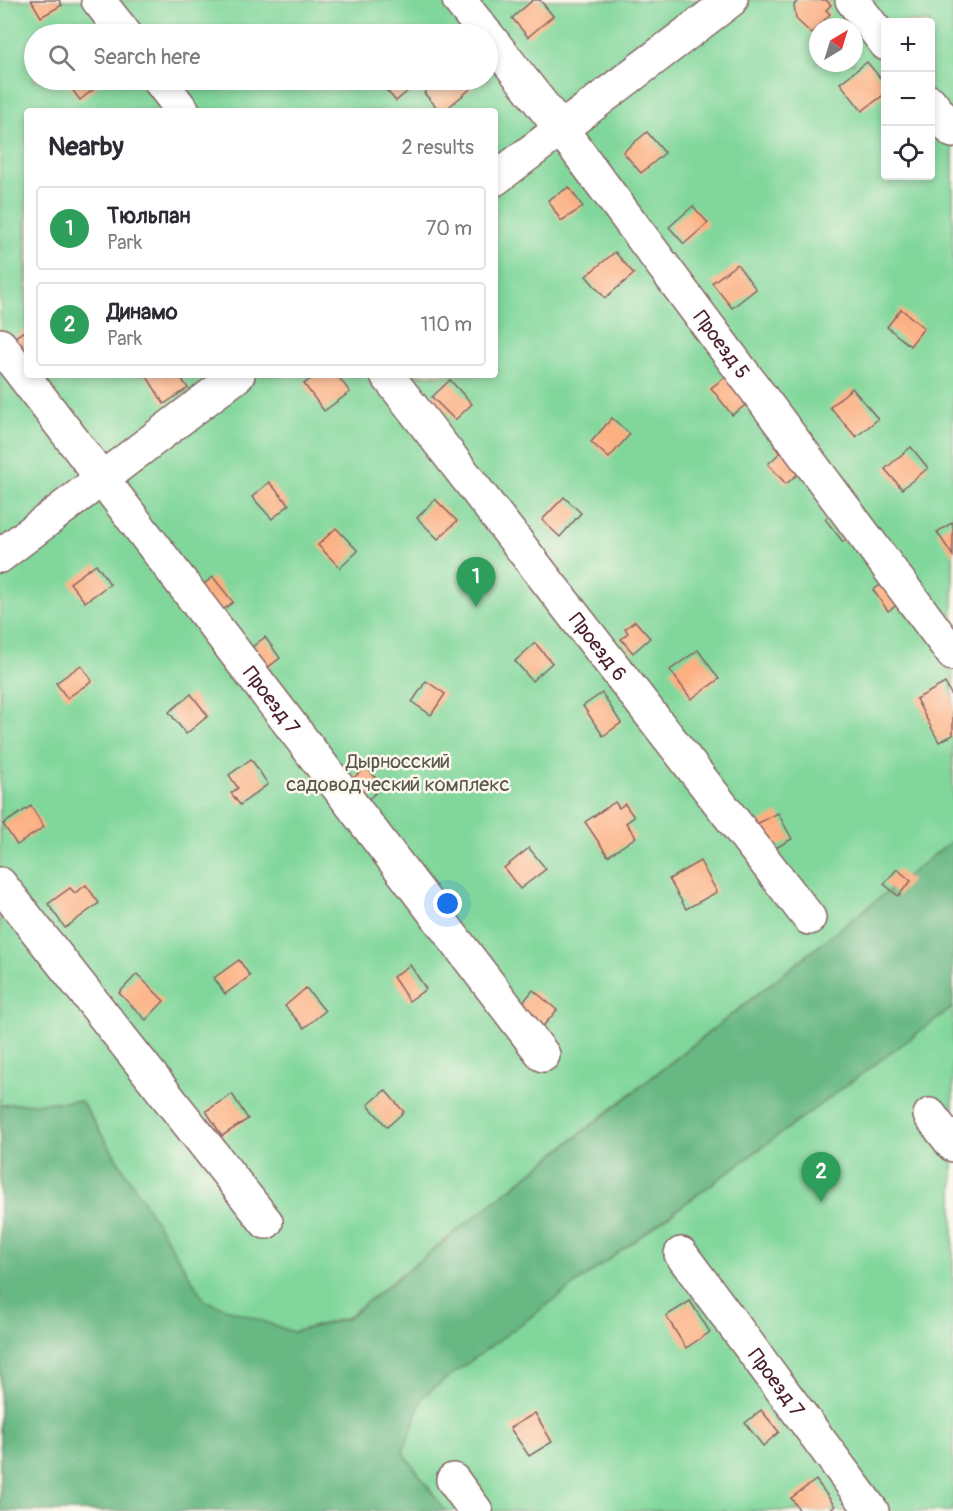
<!DOCTYPE html>
<meta charset="utf-8">
<style>
body{margin:0;font-family:Pangolin,sans-serif;background:#f2f2f3;color:#2b2b33}
.controls{position:absolute;right:18px;top:18px;display:grid;overflow:hidden;border-radius:6px;box-shadow:0 3px 9px #0003}
.controls button{width:54px;height:54px;display:grid;place-items:center;padding:0;border:0;border-bottom:2px solid #e1e1e2;background:#fff;color:#2b2b33;font:30px sans-serif}
.compass{position:absolute;left:809px;top:18px;width:54px;height:54px;border-radius:50%;background:#fff;box-shadow:0 3px 9px #0003;rotate:38deg}
.you{position:absolute;left:448px;top:904px;width:21px;height:21px;margin:-15px;border:4px solid #fff;border-radius:50%;background:#1a73e8;box-shadow:0 0 0 9px #1a73e833}
.badge{display:grid;place-items:center;width:39px;height:39px;border-radius:50%;background:#d1495b;color:#fff;font-size:20px;font-weight:700}
.pin{position:absolute;translate:-50% -50px;filter:drop-shadow(0 2px 3px #0008)}
.pin::after{content:'';position:absolute;top:32px;width:21px;height:18px;background:inherit;clip-path:polygon(0 0,100% 0,50% 100%)}
.list{margin:0;padding:0;list-style:none}
h2{display:flex;justify-content:space-between;align-items:center;height:78px;margin:0;padding:0 24px;font-size:26px}
h2 small{font-size:20px;font-weight:400;color:#7c7c81}
.list li{display:grid;grid-template-columns:39px 1fr auto;gap:18px;align-items:center;box-sizing:border-box;height:84px;margin:0 12px 12px;padding:0 12px;border:2px solid #e1e1e2;border-radius:6px}
.list b{display:block;font-size:22px;white-space:nowrap}
.list p{margin:0;font-size:20px;white-space:nowrap;color:#7c7c81}
.list em{font-size:20px;font-style:normal;color:#7c7c81}
.icon{flex:none;width:33px;height:33px;fill:none;stroke:currentColor;stroke-width:2;stroke-linecap:round;stroke-linejoin:round}
.map{position:relative;flex:none;width:953px;height:1511px;overflow:hidden}
.search{position:absolute;background:#fff;box-shadow:0 3px 9px #0003;left:24px;top:24px;width:474px;height:66px;display:flex;align-items:center;gap:15px;box-sizing:border-box;padding:0 21px;border-radius:33px;color:#7c7c81;font-size:22px}
.panel{position:absolute;background:#fff;box-shadow:0 3px 9px #0003;left:24px;top:108px;width:474px;height:270px;border-radius:6px}
.map>svg:first-child{display:block}
.green{fill:#81d79b;stroke:#667b63;stroke-width:1.5;fill-rule:evenodd}
.forest{fill:#68b883;stroke:#596c57;stroke-width:1.5}
.building{fill:#fcaf81}
.lines{fill:none;stroke-linecap:round;stroke-linejoin:round}
.minor-casing{stroke:#866362;stroke-width:36}
.minor{stroke:#fff;stroke-width:33}
.labels{text-anchor:middle;stroke-width:5;stroke-linejoin:round;paint-order:stroke}
.street-label{font-size:20px;fill:#4a1f2b;stroke:#fbf7ec}
.park-label{font-size:20px;fill:#5a564d;stroke:#fbf7ec}
</style>
<div class="map">
<svg width="953" height="1511" viewBox="0 0 953 1511">
<rect width="100%" height="100%" fill="#fbf7ec"/>
<filter id="ink" filterUnits="userSpaceOnUse"><feTurbulence type="fractalNoise" baseFrequency=".0167" numOctaves="2"/><feDisplacementMap in="SourceGraphic" scale="12" xChannelSelector="R" yChannelSelector="G"/><feConvolveMatrix kernelMatrix="1 2 1 2 8 2 1 2 1" color-interpolation-filters="sRGB"/></filter>
<filter id="wash" filterUnits="userSpaceOnUse"><feTurbulence type="fractalNoise" baseFrequency=".008" numOctaves="4" result="noise"/><feDisplacementMap in="SourceGraphic" scale="24" xChannelSelector="R" yChannelSelector="G"/><feGaussianBlur stdDeviation="1.35" result="paint"/><feColorMatrix in="noise" values="0 0 0 0 0 0 0 0 0 0 0 0 0 0 0 0 0 1.4 0 .05"/><feComposite in="paint" operator="in"/></filter>
<g filter="url(#wash)">
<rect width="100%" height="100%" fill="#f5e1c7"/>
<g class="green">
<path d="M 0,0 L 953,0 L 953,840 L 346,1318 L 293,1332 L 205,1301 L 81,1101 L 0,1105 ZM 886,22 L 930,22 L 930,176 L 886,176 ZM 818,27 L 854,27 L 854,63 L 818,63 ZM 34,34 L 488,34 L 488,80 L 34,80 ZM 27,111 L 495,111 L 495,375 L 27,375 Z"/>
<polygon points="953,1007 953,1511 445,1511 403,1452 423,1396"/>
</g>
<polygon class="forest" points="953,840 953,1007 423,1396 403,1452 445,1511 0,1511 0,1105 81,1101 205,1301 293,1332 346,1319"/>
<g id="blocks">
<g class="building">
<polygon points="31,0 59,0 62,5 41,17"/>
<polygon points="533,0 540,0 553,16 528,37 512,18"/>
<polygon points="798,0 826,0 831,5 826,10 830,14 812,34 796,19 794,5"/>
<polygon points="867,62 886,85 886,93 862,111 840,83"/>
<polygon points="72,80 102,80 104,81 80,100 67,83"/>
<polygon points="384,80 421,80 396,101 380,83"/>
<polygon points="440,80 459,81 481,80 444,111 440,111 424,93"/>
<polygon points="647,132 665,153 641,173 623,152"/>
<polygon points="569,187 583,207 561,221 548,200"/>
<polygon points="693,206 708,223 684,244 669,227"/>
<polygon points="615,252 634,274 605,298 586,276"/>
<polygon points="737,264 756,289 732,308 712,283"/>
<polygon points="901,309 924,328 910,346 887,327"/>
<polygon points="27,329 27,357 4,345"/>
<polygon points="737,368 758,396 732,415 711,388"/>
<polygon points="146,375 179,375 188,388 164,404"/>
<polygon points="316,375 337,375 350,392 324,411 304,384"/>
<polygon points="450,380 472,404 455,420 432,397"/>
<polygon points="852,388 878,419 856,437 830,407"/>
<polygon points="612,418 630,434 609,458 591,442"/>
<polygon points="785,436 810,464 786,484 768,464 780,453 774,446"/>
<polygon points="911,447 928,468 902,489 885,469"/>
<polygon points="269,482 289,505 272,519 252,497"/>
<polygon points="564,497 581,513 560,537 542,520"/>
<polygon points="435,499 457,521 438,539 417,518"/>
<polygon points="846,503 864,526 843,542 825,519"/>
<polygon points="953,522 953,556 937,532"/>
<polygon points="336,528 358,551 340,568 318,545"/>
<polygon points="96,564 110,584 85,602 70,583"/>
<polygon points="897,574 912,595 888,611 873,590"/>
<polygon points="213,577 233,602 206,623 186,598"/>
<polygon points="635,621 650,638 633,653 621,639 628,633 625,629"/>
<polygon points="265,637 280,658 258,675 242,655"/>
<polygon points="535,643 552,663 532,681 515,661"/>
<polygon points="698,650 719,679 691,699 670,670"/>
<polygon points="81,665 92,681 67,698 56,683"/>
<polygon points="426,681 445,694 431,715 412,702"/>
<polygon points="945,683 953,698 953,735 939,742 916,699"/>
<polygon points="602,693 621,723 603,736 583,706"/>
<polygon points="191,694 208,716 186,734 169,712"/>
<polygon points="251,759 268,784 240,805 231,793 238,788 229,775"/>
<polygon points="366,767 383,786 358,809 341,789"/>
<polygon points="615,802 619,808 625,804 634,817 626,823 636,837 608,856 585,822"/>
<polygon points="31,806 44,827 17,845 3,824"/>
<polygon points="778,813 792,839 761,856 747,829"/>
<polygon points="529,848 546,869 520,889 504,868"/>
<polygon points="700,861 717,892 686,909 669,879"/>
<polygon points="897,869 911,881 898,896 884,884"/>
<polygon points="86,885 99,903 65,928 48,904 70,888 75,893"/>
<polygon points="239,960 250,976 225,994 214,978"/>
<polygon points="410,965 426,989 409,1001 393,977"/>
<polygon points="137,974 164,1001 146,1020 119,993"/>
<polygon points="306,988 325,1011 304,1028 285,1006"/>
<polygon points="533,990 557,1010 531,1040 519,1007"/>
<polygon points="385,1090 404,1112 387,1127 368,1105"/>
<polygon points="232,1094 248,1119 222,1136 206,1111"/>
<polygon points="690,1301 710,1332 686,1348 666,1316"/>
<polygon points="761,1410 779,1432 763,1446 745,1423"/>
<polygon points="535,1413 552,1442 529,1456 510,1428"/>
<polygon points="816,1480 835,1506 829,1511 800,1511 791,1498"/>
</g>
</g>
</g>
<g filter="url(#ink)">
<use href="#blocks" fill-opacity="0" stroke="#866362" stroke-width="1.5"/>
<g class="lines">
<g class="minor-casing">
<g id="minor">
<polyline points="98,0 125,34"/>
<polyline points="459,0 486,34"/>
<polyline points="852,0 886,44"/>
<path id="s1" d="M 488,36 L 561,129 L 953,654"/>
<polyline points="159,80 183,111"/>
<polyline points="930,102 953,131"/>
<polyline points="495,179 731,0"/>
<path id="s2" d="M 0,345 L 543,1055"/>
<path id="s3" d="M 387,375 L 809,918"/>
<polyline points="0,556 238,375"/>
<polyline points="0,884 266,1222"/>
<polyline points="930,1115 953,1145"/>
<path id="s4" d="M 681,1254 L 872,1511"/>
<polyline points="453,1480 476,1511"/>
</g>
</g>
<use href="#minor" class="minor"/>
</g>
</g>
<g class="labels">
<g class="street-label">
<text dy="7" stroke="none"><textPath href="#s1" startOffset="387">Проезд 5</textPath></text>
<text dy="7" stroke="none"><textPath href="#s3" startOffset="344">Проезд 6</textPath></text>
<text dy="7" stroke="none"><textPath href="#s2" startOffset="447">Проезд 7</textPath></text>
<text dy="7" stroke="none"><textPath href="#s4" startOffset="160">Проезд 7</textPath></text>
</g>
<g class="park-label">
<text x="398" y="768">Дырносский<tspan x="398" dy="23">садоводческий комплекс</tspan></text>
</g>
</g>
</svg>
<div class="controls">
<button>+</button>
<button>−</button>
<button><svg class="icon" aria-label="locate" viewBox="0 0 24 24"><circle cx="12" cy="12" r="6"/><path d="M12 2v4M12 18v4M2 12h4M18 12h4"/></svg></button>
</div>
<svg class="compass" viewBox="-18 -18 36 36"><path d="M0-13l5 13h-10z" fill="#e53935"/><path d="M0 13l5-13h-10z" fill="#7c7c81"/></svg>
<div class="you"></div>
<div class="pin badge" style="left:476px;top:607px;background:#2e9e5b">1</div>
<div class="pin badge" style="left:821px;top:1202px;background:#2e9e5b">2</div>
<div class="search"><svg class="icon" aria-label="search" viewBox="0 0 24 24"><circle cx="10" cy="10" r="6"/><path d="M15 15l6 6"/></svg>Search here</div>
<section class="panel">
<h2>Nearby<small>2 results</small></h2>
<ul class="list">
<li><span class="badge" style="background:#2e9e5b">1</span><div><b>Тюльпан</b><p>Park</p></div><em>70 m</em></li>
<li><span class="badge" style="background:#2e9e5b">2</span><div><b>Динамо</b><p>Park</p></div><em>110 m</em></li>
</ul>
</section>
</div>
